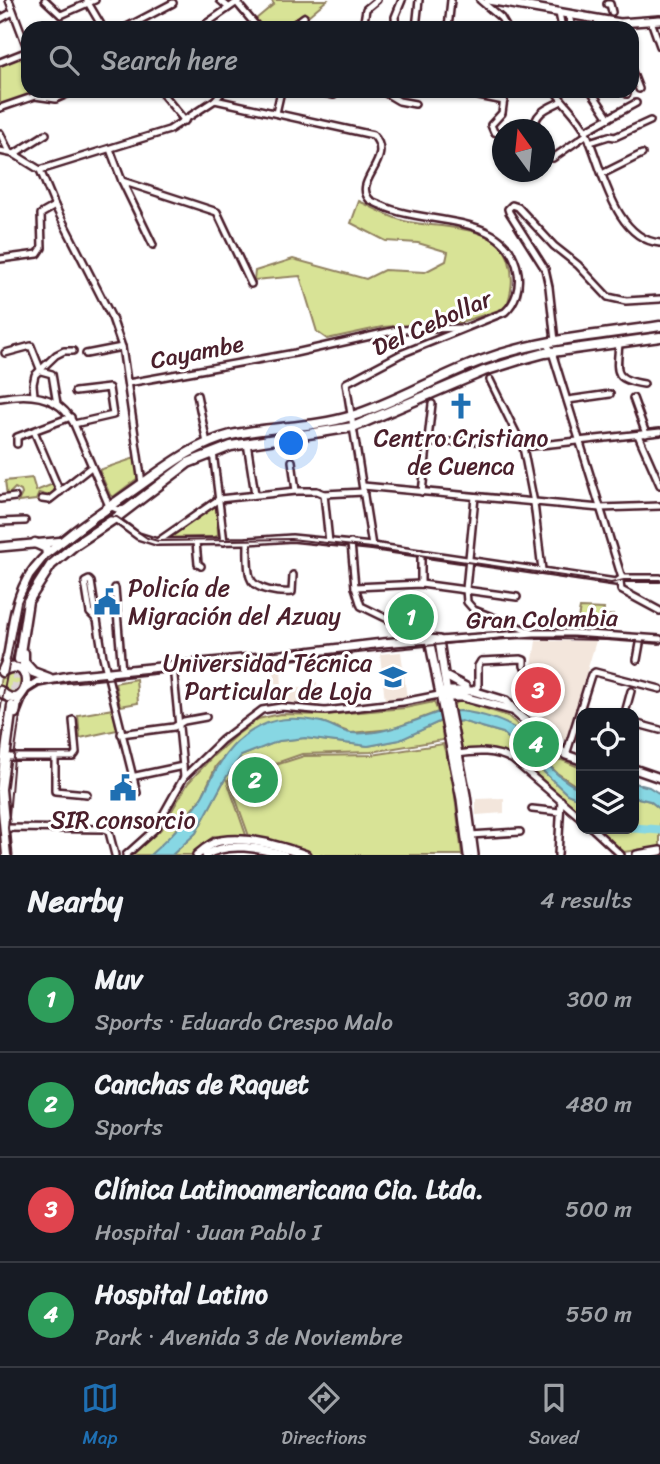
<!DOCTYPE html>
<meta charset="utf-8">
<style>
body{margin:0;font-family:Sriracha,sans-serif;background:#242831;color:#f1f3f6}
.controls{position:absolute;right:21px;bottom:21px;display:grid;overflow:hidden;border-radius:14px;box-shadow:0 2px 5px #0004}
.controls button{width:63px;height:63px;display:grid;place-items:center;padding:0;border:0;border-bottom:2px solid #363941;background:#171b24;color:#f1f3f6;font:35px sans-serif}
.compass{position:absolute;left:492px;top:119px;width:63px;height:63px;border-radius:50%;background:#171b24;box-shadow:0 2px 5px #0004;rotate:345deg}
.you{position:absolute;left:292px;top:444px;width:24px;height:24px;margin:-18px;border:5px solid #fff;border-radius:50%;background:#1a73e8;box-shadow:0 0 0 10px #1a73e833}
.badge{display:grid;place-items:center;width:46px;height:46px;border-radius:50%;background:#1f6fb2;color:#fff;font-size:23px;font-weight:700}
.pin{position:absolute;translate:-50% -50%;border:4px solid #fff;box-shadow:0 2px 7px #0006}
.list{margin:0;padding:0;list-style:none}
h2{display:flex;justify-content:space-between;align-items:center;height:91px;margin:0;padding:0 28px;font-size:30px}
h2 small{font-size:23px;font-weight:400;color:#9ea1a6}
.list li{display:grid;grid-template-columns:46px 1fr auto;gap:21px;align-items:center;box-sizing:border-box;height:105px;padding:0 28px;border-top:2px solid #363941}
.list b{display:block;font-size:26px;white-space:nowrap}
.list p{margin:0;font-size:23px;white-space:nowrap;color:#9ea1a6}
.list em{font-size:23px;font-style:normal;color:#9ea1a6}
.icon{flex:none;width:38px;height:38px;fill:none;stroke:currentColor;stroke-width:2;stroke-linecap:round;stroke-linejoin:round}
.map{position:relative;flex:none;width:660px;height:855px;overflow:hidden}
.search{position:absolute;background:#171b24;box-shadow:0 2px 5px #0004;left:21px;right:21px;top:21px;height:77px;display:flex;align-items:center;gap:18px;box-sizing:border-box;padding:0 24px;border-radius:21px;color:#9ea1a6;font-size:26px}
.sheet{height:511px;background:#171b24}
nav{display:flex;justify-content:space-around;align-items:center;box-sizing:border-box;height:98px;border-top:2px solid #363941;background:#171b24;font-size:19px;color:#9ea1a6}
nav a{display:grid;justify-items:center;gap:4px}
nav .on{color:#1f6fb2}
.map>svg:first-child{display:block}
.built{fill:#f3e6dc}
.green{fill:#d8e396;stroke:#918160;stroke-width:2}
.water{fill:#87d7e3;stroke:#6f8d99;stroke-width:2}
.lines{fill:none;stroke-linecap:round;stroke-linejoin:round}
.river{stroke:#87d7e3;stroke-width:9}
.primary-tunnel{stroke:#dbd2d5;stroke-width:8;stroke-dasharray:8 4;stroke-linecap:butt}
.street-casing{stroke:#4a1f2b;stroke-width:10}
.secondary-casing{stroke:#4a1f2b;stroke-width:12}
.primary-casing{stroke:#4a1f2b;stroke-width:13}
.street{stroke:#fff;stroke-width:5}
.secondary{stroke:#fff;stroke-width:7}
.primary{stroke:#fff;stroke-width:8}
.tram{stroke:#4a1f2b;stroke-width:2}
.labels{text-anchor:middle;stroke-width:6;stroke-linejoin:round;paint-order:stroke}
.street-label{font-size:24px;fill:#4a1f2b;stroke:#fff}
.poi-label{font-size:24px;fill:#4a1f2b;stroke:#fff}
</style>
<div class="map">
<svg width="660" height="855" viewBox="0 0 660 855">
<rect width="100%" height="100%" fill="#fff"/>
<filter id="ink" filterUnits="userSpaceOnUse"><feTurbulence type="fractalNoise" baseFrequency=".0143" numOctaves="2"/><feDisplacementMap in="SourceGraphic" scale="14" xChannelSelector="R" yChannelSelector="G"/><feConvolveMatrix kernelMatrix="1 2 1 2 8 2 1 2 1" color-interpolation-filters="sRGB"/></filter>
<g filter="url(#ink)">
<g class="built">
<polygon points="536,641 596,641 566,741 541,723 554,669 532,666"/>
<polygon points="401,652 407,698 385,701 380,654"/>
<polygon points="274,670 281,670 282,686 312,689 313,683 317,682 320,706 278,701"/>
<polygon points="504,798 504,813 476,815 476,799"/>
</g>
<g class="green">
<polygon points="271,0 327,0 308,16 304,12 286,28 264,28 256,19 274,4"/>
<polygon points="25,56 28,62 28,91 38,91 0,106 0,65"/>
<path d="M 359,201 C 374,208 389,217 404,221 C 436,229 498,222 509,261 C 514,278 512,291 506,308 L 461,322 L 382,327 L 327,339 L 317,332 L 300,276 L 254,280 L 255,271 L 293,259 L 366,279 L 384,270 L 425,272 L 446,261 L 448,252 L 418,243 L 386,241 L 351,223 Z"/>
<polygon points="135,458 138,478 113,497 110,495 99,470"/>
<polygon points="32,478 36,491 53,484 56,491 49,496 39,493 36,500 18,502 22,494 21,491 15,488 7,496 5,481"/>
<polygon points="215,505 217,505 218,535 215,537 166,538"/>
<polygon points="580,608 604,609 603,616 613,615 611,629 576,629"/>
<circle cx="12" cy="683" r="12"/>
<polygon points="136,679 138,703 120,706 115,683"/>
<polygon points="461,701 508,716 557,760 562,760 581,768 581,789 557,773 547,763 545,754 515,729 451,712 451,705"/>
<polygon points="434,702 438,712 392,729 351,733 322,722 237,742 216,766 202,797 161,848 151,855 132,855 161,829 188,783 212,757 234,737 258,719 280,714 325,715 405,708"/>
<polygon points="113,709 117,730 80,738 78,715"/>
<polygon points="441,721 443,740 371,752 302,754 227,780 247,838 214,836 191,855 172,855 196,833 225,779 241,756 279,741 305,738 368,746 399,740"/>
<polygon points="461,721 503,733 567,794 581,800 581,814 542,779 503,752 482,749 459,752 453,723"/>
<polygon points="443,744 453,780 462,855 312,855 275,842 250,839 229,780 304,756 372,755"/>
<polygon points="634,797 650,801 660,809 660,847 624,852 598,829 634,829"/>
</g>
<g class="water">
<path d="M 460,711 C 491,715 523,727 543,752 C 549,760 543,753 547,762 C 553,773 570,785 581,789 L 581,800 L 567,794 L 503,733 L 461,721 L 453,723 L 450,712 Z"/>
<path d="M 439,712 L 441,721 L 400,740 L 368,746 L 305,738 L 279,741 L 241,756 L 225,779 L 196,833 L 172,855 L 150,855 C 169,838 190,817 203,795 C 213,776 221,757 237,742 C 264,718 287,715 321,722 C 331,724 341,732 351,733 C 380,736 412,722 439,712 Z"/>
<polygon points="634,783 649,787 660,794 660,809 650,801 634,797"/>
</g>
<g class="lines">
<polyline class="river" points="634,828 660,830"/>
<polyline class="primary-tunnel" points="12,703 18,664"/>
<g class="street-casing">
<g id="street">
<polyline points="9,0 28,50"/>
<polyline points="45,0 61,15 95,0"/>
<polyline points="220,0 228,7"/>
<polyline points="480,0 501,18 507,28"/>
<polyline points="87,1 103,28"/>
<polyline points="237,3 258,28"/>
<polyline points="607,4 610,4 612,12"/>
<polyline points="559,13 562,28"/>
<polyline points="569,15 572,28"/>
<polyline points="0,19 13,12"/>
<polyline points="651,21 660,46"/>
<polyline points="125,28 173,3"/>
<polyline points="200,28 240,0"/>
<polyline points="289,28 304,17"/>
<polyline points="363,28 366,9 377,0"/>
<polyline points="396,28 395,17 402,0"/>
<polyline points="416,28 419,0"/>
<polyline points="448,28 451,0"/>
<polyline points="481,28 481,26"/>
<polyline points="0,62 28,51"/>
<polyline points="632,71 639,89"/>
<polyline points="160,91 185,121"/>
<polyline points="316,91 334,95 335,91"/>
<polyline points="382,91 399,101 415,104"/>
<path d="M 555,91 C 564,104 578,116 585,130 C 602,165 613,239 660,243"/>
<polyline points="591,91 609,118"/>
<polyline points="626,91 627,94"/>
<polyline points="479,96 504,101"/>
<polyline points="215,100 223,91"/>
<polyline points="0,108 35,96 56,99 74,91"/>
<polyline points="276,113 281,91"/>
<path d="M 534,130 C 534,112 548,108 562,101"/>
<polyline points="585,131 636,103"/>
<polyline points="0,133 9,152"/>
<polyline points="503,135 494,132 491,125 502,113 505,91"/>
<polyline points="590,142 609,136 615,137 650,121"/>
<polyline points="110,149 122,181 153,245"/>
<polyline points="0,151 14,154 40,170 55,206 112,318 122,347 142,483"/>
<polyline points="14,154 46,134"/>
<polyline points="553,158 586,135"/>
<path d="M 40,170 L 169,130 L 215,100 L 373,135 C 396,159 353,180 369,199 C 372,202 379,204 383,206 C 425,226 509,211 518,273 C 520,287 516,302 505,312 L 401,354 L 346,383 L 372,546"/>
<polyline points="602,174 642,154"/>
<polyline points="122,181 217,212 251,284"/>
<polyline points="0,259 38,254 42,248 41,214 55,206"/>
<polyline points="555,341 549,287 545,269 509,212 508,209 512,205 518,207 554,246 578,265 608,297 626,301 660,299"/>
<polyline points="546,343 552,352 622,578 620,582 621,590 660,611"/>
<path d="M 619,343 C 617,372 612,379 644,384"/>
<polyline points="5,353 31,346 41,371 52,374 57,404"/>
<polyline points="86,354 122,347"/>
<polyline points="490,380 523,447 534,503 542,570"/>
<polyline points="128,383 295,353 397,330 463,328"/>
<polyline points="34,395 33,384 35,375 56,355 64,351 73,351"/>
<polyline points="197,395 207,443"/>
<path d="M 0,398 C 29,392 59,395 74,424 L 109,506 L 119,510 L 126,509"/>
<polyline points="633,398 646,434"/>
<polyline points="568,400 610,394"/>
<polyline points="74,424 113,415 109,388 75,392"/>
<polyline points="34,431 60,492"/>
<polyline points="638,435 660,485"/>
<polyline points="247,443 255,494"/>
<polyline points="428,443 519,439"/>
<polyline points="17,444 17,437 71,417"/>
<polyline points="523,447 660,432"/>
<polyline points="213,452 224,542"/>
<polyline points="292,461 296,491"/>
<polyline points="363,486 600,508 660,506"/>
<polyline points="422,492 432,404"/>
<polyline points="324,494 329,542"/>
<polyline points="475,497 466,589 467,602 474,610 531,632"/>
<polyline points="0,499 15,497"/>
<polyline points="42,499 49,500 91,467"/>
<polyline points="115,519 138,536 157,542 248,541 292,538 372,546 616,582 622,578 660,578"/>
<polyline points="0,522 25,521"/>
<path d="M 248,541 C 248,552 247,567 250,577 C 254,591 281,593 292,592 L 293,575"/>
<polyline points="157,542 219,499 296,491 317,491 324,494 364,492"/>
<polyline points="196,542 198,564 201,566"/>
<polyline points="351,543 355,587 361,606 429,639"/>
<polyline points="421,553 421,584"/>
<polyline points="355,587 421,584 517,597"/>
<polyline points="115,588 122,671"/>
<polyline points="96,619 90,613 85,582 89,580 91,582 103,657 137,793"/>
<polyline points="439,640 534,633 573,633 660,639"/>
<polyline points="637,660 641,638"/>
<polyline points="173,666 184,777"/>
<polyline points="473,691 478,686 478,666 481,661 521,659 524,660 524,666"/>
<polyline points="580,710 595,713"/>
<polyline points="625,713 631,691"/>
<polyline points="634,723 660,730"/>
<polyline points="121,734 174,727 184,721 206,717"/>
<path d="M 457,754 C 477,751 495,750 513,760 L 581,818"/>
<polyline points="566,755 591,675 595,672 660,689"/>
<polyline points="9,757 73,757 76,753 73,720"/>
<polyline points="55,758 55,791 87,794"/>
<polyline points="131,777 183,766"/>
<polyline points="532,809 560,812"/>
<polyline points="4,828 105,829 109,832 115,855"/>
<polyline points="593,829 621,855"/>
<polyline points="470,835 520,832"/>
<polyline points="126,855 155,829 184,777 222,740 262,710 281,707 325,711 403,702 439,695"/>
<polyline points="558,855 561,800"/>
</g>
</g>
<g class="secondary-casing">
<g id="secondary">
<polyline points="488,0 620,23 660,20"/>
<polyline points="0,547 65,541"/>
<polyline points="429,639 461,799 468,855"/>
<polyline points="445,676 466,687"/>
<polyline points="25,690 38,682 69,676 282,655 383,643 429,639 439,640 449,708 466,795 474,855"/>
<polyline points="445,691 473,691 506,701 516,713 566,755 581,760"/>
<polyline points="445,697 463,697 512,710"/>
<polyline points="634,769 660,778"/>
<path d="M 197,855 C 203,850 212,842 220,841 C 249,836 279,846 306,855"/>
<path d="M 206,855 C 228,841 260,848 284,855"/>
<polyline points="637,855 660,851"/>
</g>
</g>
<g class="primary-casing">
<g id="primary">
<polyline points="35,543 46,548 47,555"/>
<polyline points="19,659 28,601 51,565 75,545 117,517 188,463 231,446 353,427 484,371 519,360 545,353 660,337"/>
<polyline points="24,662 33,672 49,678"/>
<path d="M 2,672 C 9,659 10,646 12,631 C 15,608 21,586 35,568 C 55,543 96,516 122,498 C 158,474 188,446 231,435 C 271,426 313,428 352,416 C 397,402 438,376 483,360 C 540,339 601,335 660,326"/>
<polyline points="24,673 24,653"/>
<path d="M 0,691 C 30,719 38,652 3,671"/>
<polyline points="15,713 23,693"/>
<polyline points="7,855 1,789 12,706"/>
</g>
</g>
<use href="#street" class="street"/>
<use href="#secondary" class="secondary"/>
<use href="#primary" class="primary"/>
<g class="tram">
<polyline points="0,711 21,602 33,577 48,558 98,520 107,516 117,517 147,538 158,541 291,539 371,548 611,583 624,580 660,580"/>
<polyline points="11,855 8,828 14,757 22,702 29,692 38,686 503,638 606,640 660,644"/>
</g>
</g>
</g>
<defs>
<g id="church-bare" transform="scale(2.1)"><path d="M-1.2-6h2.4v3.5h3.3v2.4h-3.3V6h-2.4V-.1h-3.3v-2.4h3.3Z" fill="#1f6fb2" stroke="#fff" stroke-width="2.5" paint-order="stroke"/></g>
<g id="civic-bare" transform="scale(2.1)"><path d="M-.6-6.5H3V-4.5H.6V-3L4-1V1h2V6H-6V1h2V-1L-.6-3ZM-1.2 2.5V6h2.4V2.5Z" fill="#1f6fb2" stroke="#fff" stroke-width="2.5" paint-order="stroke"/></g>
<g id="university-bare" transform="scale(2.1)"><path d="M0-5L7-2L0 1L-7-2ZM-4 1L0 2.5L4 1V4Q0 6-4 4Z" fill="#1f6fb2" stroke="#fff" stroke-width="2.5" paint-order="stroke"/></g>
</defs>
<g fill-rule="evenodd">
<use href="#church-bare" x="461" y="406"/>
<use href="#civic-bare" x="107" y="602"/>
<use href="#university-bare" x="393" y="677"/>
<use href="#civic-bare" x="123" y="788"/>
</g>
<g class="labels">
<g class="street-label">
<text transform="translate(432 323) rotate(-24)" y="8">Del Cebollar</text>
<text transform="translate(197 352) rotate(-11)" y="8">Cayambe</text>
<text transform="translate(542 619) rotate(-1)" y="8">Gran Colombia</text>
</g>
<g class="poi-label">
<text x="461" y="446">Centro Cristiano<tspan x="461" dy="28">de Cuenca</tspan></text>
<text x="128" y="596" text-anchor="start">Policía de<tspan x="128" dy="28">Migración del Azuay</tspan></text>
<text x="372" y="671" text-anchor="end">Universidad Técnica<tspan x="372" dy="28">Particular de Loja</tspan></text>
<text x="123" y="828">SIR consorcio</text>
</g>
</g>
</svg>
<div class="controls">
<button><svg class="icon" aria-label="locate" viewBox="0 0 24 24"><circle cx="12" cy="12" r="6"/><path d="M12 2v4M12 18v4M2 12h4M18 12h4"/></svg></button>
<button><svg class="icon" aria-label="layers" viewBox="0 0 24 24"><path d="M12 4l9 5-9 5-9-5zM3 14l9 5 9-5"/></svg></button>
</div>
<svg class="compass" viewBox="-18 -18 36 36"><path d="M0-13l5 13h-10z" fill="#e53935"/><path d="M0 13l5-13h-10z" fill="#9ea1a6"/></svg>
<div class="you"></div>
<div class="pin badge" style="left:411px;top:617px;background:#2e9e5b">1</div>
<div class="pin badge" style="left:255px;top:780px;background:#2e9e5b">2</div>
<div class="pin badge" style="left:538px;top:690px;background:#e0444e">3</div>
<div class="pin badge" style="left:536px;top:744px;background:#2e9e5b">4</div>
<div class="search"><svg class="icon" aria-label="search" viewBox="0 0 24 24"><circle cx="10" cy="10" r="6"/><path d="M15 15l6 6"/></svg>Search here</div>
</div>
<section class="sheet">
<h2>Nearby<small>4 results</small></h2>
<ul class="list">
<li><span class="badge" style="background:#2e9e5b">1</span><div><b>Muv</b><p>Sports · Eduardo Crespo Malo</p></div><em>300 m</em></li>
<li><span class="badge" style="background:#2e9e5b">2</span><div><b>Canchas de Raquet</b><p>Sports</p></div><em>480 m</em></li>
<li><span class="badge" style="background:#e0444e">3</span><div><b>Clínica Latinoamericana Cia. Ltda.</b><p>Hospital · Juan Pablo I</p></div><em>500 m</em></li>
<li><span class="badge" style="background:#2e9e5b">4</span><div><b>Hospital Latino</b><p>Park · Avenida 3 de Noviembre</p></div><em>550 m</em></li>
</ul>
</section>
<nav>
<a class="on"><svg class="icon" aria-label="map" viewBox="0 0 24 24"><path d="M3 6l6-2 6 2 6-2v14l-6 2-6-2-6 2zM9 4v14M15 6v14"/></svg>Map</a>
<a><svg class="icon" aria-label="directions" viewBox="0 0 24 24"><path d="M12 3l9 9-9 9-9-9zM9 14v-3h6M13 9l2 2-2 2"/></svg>Directions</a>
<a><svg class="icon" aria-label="saved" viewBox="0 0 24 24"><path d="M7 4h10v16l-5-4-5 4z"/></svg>Saved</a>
</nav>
